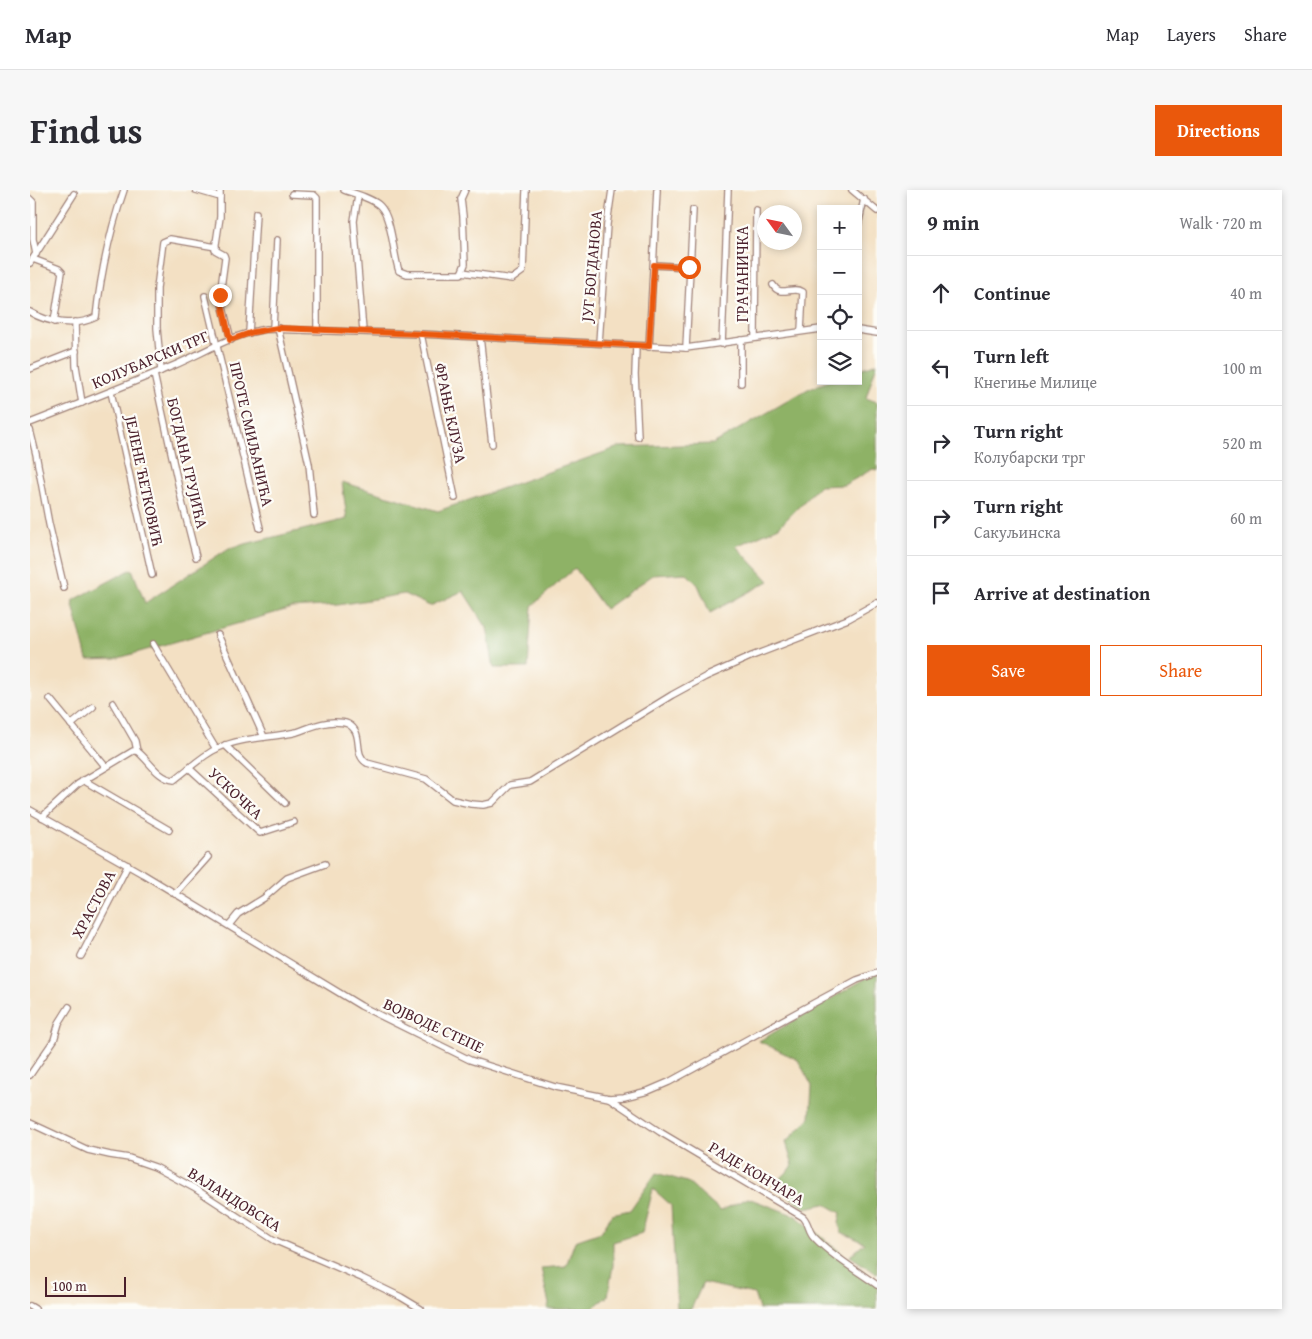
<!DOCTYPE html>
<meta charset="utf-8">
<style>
body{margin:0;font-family:"Gentium Book Plus",serif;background:#f7f7f7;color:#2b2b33}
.controls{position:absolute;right:15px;top:15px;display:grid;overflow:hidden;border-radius:0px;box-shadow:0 2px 8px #0003}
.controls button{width:45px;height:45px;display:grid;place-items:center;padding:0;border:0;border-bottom:1px solid #e1e1e2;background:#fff;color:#2b2b33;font:25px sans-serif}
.compass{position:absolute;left:727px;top:15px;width:45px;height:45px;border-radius:50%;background:#fff;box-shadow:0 2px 8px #0003;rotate:303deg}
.scale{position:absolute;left:15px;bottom:12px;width:81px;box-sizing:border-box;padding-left:5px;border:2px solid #4a1f2b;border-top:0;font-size:14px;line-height:18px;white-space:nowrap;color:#4a1f2b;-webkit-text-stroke:4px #fdfcf7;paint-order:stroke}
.stop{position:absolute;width:15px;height:15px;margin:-11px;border:4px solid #ea580c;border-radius:50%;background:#fff}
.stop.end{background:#ea580c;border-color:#fff;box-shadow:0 1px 5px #0008}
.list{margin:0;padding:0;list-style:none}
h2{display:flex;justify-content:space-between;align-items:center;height:65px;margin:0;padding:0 20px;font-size:21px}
h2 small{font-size:16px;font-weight:400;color:#7c7c81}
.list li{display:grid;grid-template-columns:32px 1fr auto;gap:15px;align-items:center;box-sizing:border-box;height:75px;padding:0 20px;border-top:1px solid #e1e1e2}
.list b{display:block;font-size:19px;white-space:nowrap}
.list p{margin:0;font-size:16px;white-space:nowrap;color:#7c7c81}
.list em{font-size:16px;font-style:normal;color:#7c7c81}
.actions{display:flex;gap:10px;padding:15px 20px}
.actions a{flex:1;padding:11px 0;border:1px solid #ea580c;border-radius:0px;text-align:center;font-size:18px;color:#ea580c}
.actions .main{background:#ea580c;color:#fff}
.icon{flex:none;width:28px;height:28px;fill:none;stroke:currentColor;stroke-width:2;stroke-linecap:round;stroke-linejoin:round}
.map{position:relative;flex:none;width:847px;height:1119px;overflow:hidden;border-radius:0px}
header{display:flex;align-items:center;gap:30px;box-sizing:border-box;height:70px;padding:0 25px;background:#fff;border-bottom:1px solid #e1e1e2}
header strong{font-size:24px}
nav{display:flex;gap:28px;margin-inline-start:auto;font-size:18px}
.intro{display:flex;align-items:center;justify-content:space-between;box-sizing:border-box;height:120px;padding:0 30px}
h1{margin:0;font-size:35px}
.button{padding:12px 22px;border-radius:0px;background:#ea580c;color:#fff;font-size:18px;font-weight:700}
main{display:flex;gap:30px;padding:0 30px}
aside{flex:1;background:#fff;border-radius:0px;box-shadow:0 2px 8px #0003}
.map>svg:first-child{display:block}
.forest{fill:#8eb266;stroke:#6c6848}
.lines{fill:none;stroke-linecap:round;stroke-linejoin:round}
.minor-casing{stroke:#9e8077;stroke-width:8}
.minor{stroke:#fff;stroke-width:5.5}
.route{stroke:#ea580c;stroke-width:6}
.labels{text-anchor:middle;stroke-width:4.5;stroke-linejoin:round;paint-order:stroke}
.street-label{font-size:16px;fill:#4a1f2b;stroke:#fdfcf7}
</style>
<header>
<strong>Map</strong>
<nav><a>Map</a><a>Layers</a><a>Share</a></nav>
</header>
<div class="intro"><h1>Find us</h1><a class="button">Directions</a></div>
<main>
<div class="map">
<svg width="847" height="1119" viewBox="0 0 847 1119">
<rect width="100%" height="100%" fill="#fdfcf7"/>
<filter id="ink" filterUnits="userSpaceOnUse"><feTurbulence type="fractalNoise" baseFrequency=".02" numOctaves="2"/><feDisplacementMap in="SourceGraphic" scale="10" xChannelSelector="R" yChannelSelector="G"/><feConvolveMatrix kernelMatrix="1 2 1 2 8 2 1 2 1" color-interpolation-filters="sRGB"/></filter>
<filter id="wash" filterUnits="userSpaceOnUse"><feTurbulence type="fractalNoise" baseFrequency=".0096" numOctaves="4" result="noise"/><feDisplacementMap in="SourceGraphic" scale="20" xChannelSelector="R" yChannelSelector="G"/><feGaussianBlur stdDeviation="1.12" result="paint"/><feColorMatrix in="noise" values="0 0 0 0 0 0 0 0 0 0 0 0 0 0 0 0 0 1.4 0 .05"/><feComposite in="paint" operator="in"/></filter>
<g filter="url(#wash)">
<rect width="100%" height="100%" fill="#f3e0c3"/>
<g class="forest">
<polygon points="847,173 836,208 847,212 847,280 843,279 814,295 789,296 749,337 706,356 739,391 680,423 668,395 656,383 623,385 575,419 545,378 502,416 498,478 464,478 457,438 433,401 400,416 374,404 308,415 262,418 85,469 57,470 42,411 102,379 115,413 199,358 317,329 312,292 408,321 589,257 683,254 778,199 799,191 828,191 828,180"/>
<polygon points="845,783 847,783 847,1084 820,1066 835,1053 811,1042 809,1032 811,1023 795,1014 775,1018 744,995 763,976 756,952 780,928 782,896 768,870 729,851"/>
<polygon points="626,983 657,992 690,1021 718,1008 766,1026 847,1092 847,1119 729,1119 724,1104 673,1093 661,1119 647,1119 641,1015 623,999 612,1043 583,1052 583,1075 578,1106 561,1119 517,1119 519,1114 511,1078 536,1076 545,1051 571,1042 582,1024 600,1020"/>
</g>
</g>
<g filter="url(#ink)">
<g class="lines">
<g class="minor-casing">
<g id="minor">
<polyline points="166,0 190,7 190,0"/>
<path d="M 314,0 C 325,4 342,8 350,16 C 362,28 363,64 369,81 L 377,84 L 431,84 L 435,74 L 433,26 L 431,9 L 435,0"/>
<polyline points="822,0 847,21"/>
<polyline points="262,4 284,5 287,8 287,139"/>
<polyline points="328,6 324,31 333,141"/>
<polyline points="190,7 190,27 185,60 194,65 195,68 190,105 201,150"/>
<polyline points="0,9 3,12 3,49 6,64"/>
<polyline points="828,36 834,9"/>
<polyline points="3,69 29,79 32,82 24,132"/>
<polyline points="0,73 44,4"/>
<polyline points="624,75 659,77"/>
<polyline points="432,82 482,89 493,81 496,0"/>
<path d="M 743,95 C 750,108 763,95 773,102 L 771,141"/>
<polyline points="175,106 230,338"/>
<path d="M 0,122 C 18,133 46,137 66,127 C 71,82 79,43 94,0"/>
<polyline points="45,132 46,176 52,213"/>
<polyline points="248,138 279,274 284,325"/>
<polyline points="243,139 247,50"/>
<polyline points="828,140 847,143"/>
<polyline points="219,143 226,23"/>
<polyline points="391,144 425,308"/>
<polyline points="450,147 462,254"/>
<polyline points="725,148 726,20"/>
<polyline points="569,153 577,34 582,0"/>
<polyline points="692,154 698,0"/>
<polyline points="606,156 605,185 608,247"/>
<polyline points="619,157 627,0"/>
<polyline points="656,158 663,20"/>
<polyline points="0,179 46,161"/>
<polyline points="131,181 127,138 127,98 133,52 140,49 186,57"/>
<polyline points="124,184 152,312 166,367"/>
<polyline points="711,193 711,150"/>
<polyline points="81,202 122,385"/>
<path d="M 0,233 C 49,214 97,195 145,175 C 175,162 205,143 237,139 L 391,144 L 656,158 L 791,139"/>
<polyline points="0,240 6,264 19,334 34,398"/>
<polyline points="188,445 234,547"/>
<polyline points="123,454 186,559"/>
<polyline points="20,509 75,576"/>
<polyline points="83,513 105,551 107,561"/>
<polyline points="41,535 63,517"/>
<polyline points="195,555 255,613"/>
<polyline points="159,578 230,643 264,632"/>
<polyline points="53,590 139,640"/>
<polyline points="0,620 113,684 331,816 440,870 525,897 579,908 594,907 618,901 639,892 784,813 827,790 847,783"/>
<path d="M 12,627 L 48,594 L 103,561 L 107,561 C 119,570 128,589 144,590 C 159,579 171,566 188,558 C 212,547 241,548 267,542 C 279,538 290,532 304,532 C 308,532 314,532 318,534 C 335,543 322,564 337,573 L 396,589 L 423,610 L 441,614 L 453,615 L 462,613 L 480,595 L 500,592 L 642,505 L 675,487 L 722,466 L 818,429 L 847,413"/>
<polyline points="145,704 178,667"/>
<polyline points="199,735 208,724 234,708 257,688 295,674"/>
<polyline points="51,766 98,675"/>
<polyline points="0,885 24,850 29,833 39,817"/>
<path d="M 579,908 L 630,942 L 773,1027 C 779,1033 778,1041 784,1047 C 802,1066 826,1080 847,1095"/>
<polyline points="0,933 58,960 80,965 99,968 125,977 164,998 244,1050 332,1088 371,1107 391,1119"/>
<polyline points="0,1116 5,1119"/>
</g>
</g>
<use href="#minor" class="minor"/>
</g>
</g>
<g class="lines" filter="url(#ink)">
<polyline class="route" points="190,105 200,150 223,142 248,138 391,144 619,156 624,75 659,77"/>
</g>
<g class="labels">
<g class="street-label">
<text transform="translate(561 76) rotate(-85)" y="6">ЈУГ БОГДАНОВА</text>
<text transform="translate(712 84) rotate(-90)" y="6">ГРАЧАНИЧКА</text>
<text transform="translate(120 169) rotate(-23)" y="6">КОЛУБАРСКИ ТРГ</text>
<text transform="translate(421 223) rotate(78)" y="6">ФРАЊЕ КЛУЗА</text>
<text transform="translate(222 244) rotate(77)" y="6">ПРОТЕ СМИЉАНИЋА</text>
<text transform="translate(158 273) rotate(77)" y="6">БОГДАНА ГРУЈИЋА</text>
<text transform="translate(115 291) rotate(78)" y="6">ЈЕЛЕНЕ ЋЕТКОВИЋ</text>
<text transform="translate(206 603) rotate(43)" y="6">УСКОЧКА</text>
<text transform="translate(63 714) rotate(-62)" y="6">ХРАСТОВА</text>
<text transform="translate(404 835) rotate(25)" y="6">ВОЈВОДЕ СТЕПЕ</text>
<text transform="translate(727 983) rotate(31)" y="6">РАДЕ КОНЧАРА</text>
<text transform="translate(205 1009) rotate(32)" y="6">ВАЛАНДОВСКА</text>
</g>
</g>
</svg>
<div class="controls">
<button>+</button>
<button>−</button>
<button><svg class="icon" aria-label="locate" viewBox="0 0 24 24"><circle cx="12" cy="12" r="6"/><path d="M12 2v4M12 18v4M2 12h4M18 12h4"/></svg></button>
<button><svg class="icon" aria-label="layers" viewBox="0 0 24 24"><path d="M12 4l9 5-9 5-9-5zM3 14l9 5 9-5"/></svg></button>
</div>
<svg class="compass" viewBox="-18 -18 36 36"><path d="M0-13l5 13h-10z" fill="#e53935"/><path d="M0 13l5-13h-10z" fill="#7c7c81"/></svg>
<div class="scale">100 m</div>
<div class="stop" style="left:659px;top:77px"></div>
<div class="stop end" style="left:190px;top:105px"></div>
</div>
<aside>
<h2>9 min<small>Walk · 720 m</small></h2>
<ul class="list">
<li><svg class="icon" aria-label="ahead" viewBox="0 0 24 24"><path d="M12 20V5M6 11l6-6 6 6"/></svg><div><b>Continue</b></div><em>40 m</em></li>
<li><svg class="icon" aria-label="left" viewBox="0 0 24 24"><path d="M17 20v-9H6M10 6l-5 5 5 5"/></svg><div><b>Turn left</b><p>Кнегиње Милице</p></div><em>100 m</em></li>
<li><svg class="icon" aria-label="right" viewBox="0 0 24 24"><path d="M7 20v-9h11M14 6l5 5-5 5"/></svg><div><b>Turn right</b><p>Колубарски трг</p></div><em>520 m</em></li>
<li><svg class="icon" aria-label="right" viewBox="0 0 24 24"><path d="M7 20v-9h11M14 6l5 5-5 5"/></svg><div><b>Turn right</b><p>Сакуљинска</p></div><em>60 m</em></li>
<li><svg class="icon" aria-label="arrive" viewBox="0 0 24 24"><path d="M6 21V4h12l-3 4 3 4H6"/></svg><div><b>Arrive at destination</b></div></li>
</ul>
<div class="actions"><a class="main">Save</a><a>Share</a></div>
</aside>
</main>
